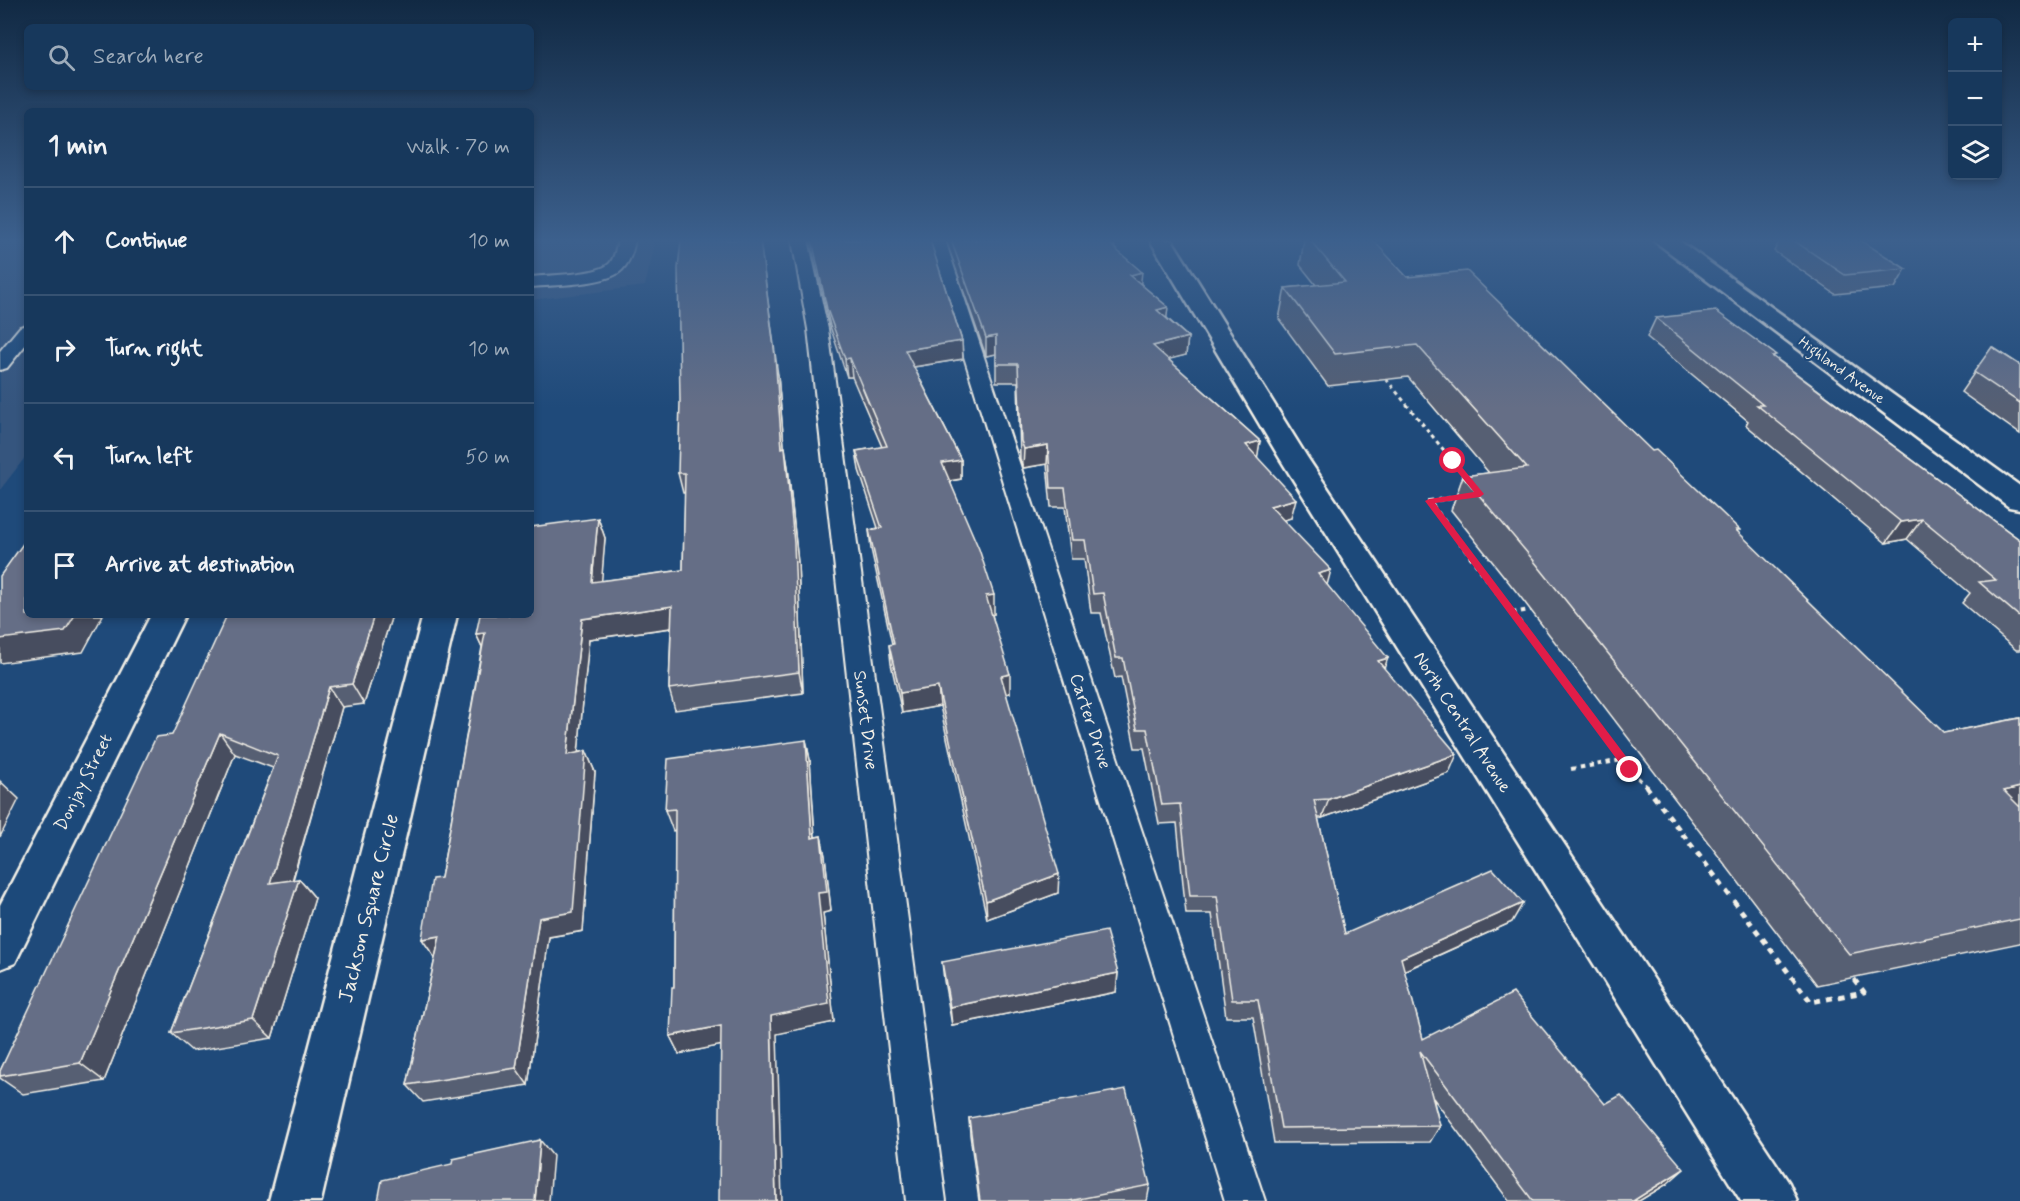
<!DOCTYPE html>
<meta charset="utf-8">
<style>
body{margin:0;font-family:Mynerve,sans-serif;background:#203f62;color:#f1f3f6}
.controls{position:absolute;right:18px;top:18px;display:grid;overflow:hidden;border-radius:9px;box-shadow:0 3px 9px #0003}
.controls button{width:54px;height:54px;display:grid;place-items:center;padding:0;border:0;border-bottom:2px solid #365272;background:#17385c;color:#f1f3f6;font:30px sans-serif}
.stop{position:absolute;width:18px;height:18px;margin:-14px;border:4px solid #e11d48;border-radius:50%;background:#fff}
.stop.end{background:#e11d48;border-color:#fff;box-shadow:0 2px 6px #0008}
.list{margin:0;padding:0;list-style:none}
h2{display:flex;justify-content:space-between;align-items:center;height:78px;margin:0;padding:0 24px;font-size:26px}
h2 small{font-size:20px;font-weight:400;color:#9eacbb}
.list li{display:grid;grid-template-columns:39px 1fr auto;gap:18px;align-items:center;box-sizing:border-box;height:108px;padding:0 24px;border-top:2px solid #365272}
.list b{display:block;font-size:22px;white-space:nowrap}
.list em{font-size:20px;font-style:normal;color:#9eacbb}
.icon{flex:none;width:33px;height:33px;fill:none;stroke:currentColor;stroke-width:2;stroke-linecap:round;stroke-linejoin:round}
.map{position:relative;flex:none;width:2020px;height:1201px;overflow:hidden}
.search{position:absolute;background:#17385c;box-shadow:0 3px 9px #0003;left:24px;top:24px;width:510px;height:66px;display:flex;align-items:center;gap:15px;box-sizing:border-box;padding:0 21px;border-radius:9px;color:#9eacbb;font-size:22px}
.panel{position:absolute;background:#17385c;box-shadow:0 3px 9px #0003;left:24px;top:108px;width:510px;height:510px;border-radius:9px}
.map>svg:first-child{display:block}
.built{fill:#34557e}
.lines{fill:none;stroke-linecap:round;stroke-linejoin:round}
.service-casing{stroke:#f4f1e8;stroke-width:4}
.minor-casing{stroke:#f4f1e8;stroke-width:5}
.path-far2{stroke:#f4f1e8;stroke-width:3;stroke-dasharray:4 4;stroke-linecap:butt}
.path-far1{stroke:#f4f1e8;stroke-width:4;stroke-dasharray:4.5 4.5;stroke-linecap:butt}
.path{stroke:#f4f1e8;stroke-width:5;stroke-dasharray:6 6;stroke-linecap:butt}
.service{fill:#1f4a7a;fill-rule:evenodd}
.minor{fill:#1f4a7a;fill-rule:evenodd}
.wall{fill:#575f73;stroke:#f4f1e8;stroke-width:1.5}
.shaded-wall{fill:#474d5e;stroke:#f4f1e8;stroke-width:1.5}
.building{fill:#656e86;stroke:#f4f1e8;stroke-width:1.5}
.route{fill:#e11d48}
.labels{text-anchor:middle;stroke-width:4.5;stroke-linejoin:round;paint-order:stroke}
.far-street-label{font-size:15px;fill:#f4f1e8;stroke:#1f4a7a}
.street-label{font-size:18px;fill:#f4f1e8;stroke:#1f4a7a}
.near-street-label{font-size:21px;fill:#f4f1e8;stroke:#1f4a7a}
</style>
<div class="map">
<svg width="2020" height="1201" viewBox="0 0 2020 1201">
<rect width="100%" height="100%" fill="#1f4a7a"/>
<filter id="ink" filterUnits="userSpaceOnUse"><feTurbulence type="fractalNoise" baseFrequency=".0167" numOctaves="2"/><feDisplacementMap in="SourceGraphic" scale="12" xChannelSelector="R" yChannelSelector="G"/><feConvolveMatrix kernelMatrix="1 2 1 2 8 2 1 2 1" color-interpolation-filters="sRGB"/></filter>
<g filter="url(#ink)">
<g class="built">
<polygon points="0,240 27,240 27,455 0,490"/>
<polygon points="531,240 656,240 645,286 531,300"/>
</g>
<g class="lines">
<g class="service-casing">
<g id="service">
<path d="M 618,240 L 635,240 C 633,251 630,262 622,270 C 608,285 552,285 531,287 L 531,277 C 548,275 600,275 610,263 C 615,257 616,247 618,240 Z"/>
<polygon points="792,240 808,240 828,329 946,1201 906,1201 808,329"/>
<polygon points="928,240 945,240 1265,1201 1225,1201"/>
<polygon points="27,325 27,343 7,368 0,370 0,351 20,327"/>
</g>
</g>
<g class="minor-casing">
<g id="minor">
<polygon points="1150,240 1172,240 1307,457 1789,1183 1797,1201 1741,1201 1279,457"/>
<polygon points="1653,240 1678,240 2020,486 2020,509 2009,507"/>
<polygon points="151,615 185,615 15,963 0,969 0,905"/>
<polygon points="423,615 457,615 321,1201 269,1201"/>
</g>
</g>
<polyline class="path-far2" points="1386,379 1464,475"/>
<g class="path-far1">
<polyline points="1463,474 1468,480"/>
<polyline points="1460,497 1429,501 1630,770 1647,787"/>
<polyline points="1512,613 1535,609"/>
<polyline points="1571,769 1623,760"/>
</g>
<polyline class="path" points="1646,786 1811,1002 1864,992 1853,978"/>
<use href="#service" class="service"/>
<use href="#minor" class="minor"/>
</g>
<g class="wall">
<polygon points="810,240 930,240 962,341 963,359 914,367 961,460 961,479 950,481 994,614 992,614 1010,693 1006,694 1058,893 987,919 940,706 902,713 891,664 889,645 892,644 871,549 869,530 878,528 859,470 856,451 882,447 852,377 847,377 830,326"/>
<polygon points="946,240 1112,240 1115,249 1167,318 1188,337 1186,355 1168,359 1260,441 1257,457 1291,518 1283,520 1384,669 1449,773 1322,818 1318,818 1345,934 1512,922 1404,971 1423,1039 1667,1184 1639,1201 1509,1201 1433,1098 1440,1126 1430,1142 1274,1143 1253,1017 1226,1017 1212,914 1186,914 1177,823 1159,824 1144,748 1135,748 1121,677 1115,678 1101,613 1091,613 1084,559 1071,559 1065,507 1051,507 1047,464 1023,468 1020,459 1018,382 996,382 996,354 986,356"/>
<polygon points="1304,240 1310,240 1407,277 1652,451 1944,733 2020,718 2020,943 1817,985 1519,595 1451,510 1463,476 1489,473 1408,377 1328,386 1279,319 1285,288 1316,285 1300,265"/>
<polygon points="1780,240 1860,240 1906,269 1895,288 1835,294 1774,251"/>
<polygon points="1656,318 1774,357 2020,540 2020,650 2016,650 1962,603 1970,593 1907,539 1886,543 1746,425 1748,421 1647,337"/>
<polygon points="1992,347 2020,365 2020,434 1961,392"/>
<polygon points="778,375 784,447 788,467 798,563 803,693 675,710 669,689 671,628 589,639 578,753 586,751 595,772 583,931 549,937 528,1085 423,1102 407,1085 435,958 422,939 441,878 482,647 476,634 598,518 605,538 601,581 683,570 685,493 683,493 678,473"/>
<polygon points="392,615 364,704 342,707 293,880 299,879 315,898 272,1038 192,1051 171,1033 273,768 235,754 104,1081 23,1094 0,1078 0,1071 172,735"/>
<polygon points="806,740 810,760 815,837 821,836 825,856 831,911 823,913 834,1022 679,1054 670,1036 674,987 675,830 673,831 665,810"/>
<polygon points="942,962 1118,973 1116,992 952,1025 944,981"/>
<polygon points="969,1118 1150,1185 1147,1201 979,1201 970,1135"/>
</g>
<g class="shaded-wall">
<polygon points="760,240 778,375 786,468 782,448"/>
<polygon points="1142,272 1140,289 1130,275"/>
<polygon points="1168,307 1166,325 1157,310"/>
<polygon points="996,336 996,354 986,356 986,338"/>
<polygon points="1188,337 1186,355 1151,364 1153,346"/>
<polygon points="962,341 963,359 907,368 905,350"/>
<polygon points="850,358 852,377 847,377 845,359"/>
<polygon points="1260,441 1257,460 1246,445"/>
<polygon points="1048,445 1047,464 1023,468 1024,449"/>
<polygon points="785,447 788,467 798,563 803,693 799,672"/>
<polygon points="961,460 961,479 943,482 942,463"/>
<polygon points="1296,499 1291,518 1266,525 1270,506"/>
<polygon points="598,518 605,538 600,602 592,582"/>
<polygon points="1922,519 1907,539 1886,543 1901,522"/>
<polygon points="1331,570 1326,589 1318,574"/>
<polygon points="994,595 994,614 987,615 986,596"/>
<polygon points="672,606 678,627 589,639 576,775 567,755 582,619"/>
<polygon points="75,615 103,615 83,652 0,663 0,639"/>
<polygon points="374,615 392,615 364,704 352,684"/>
<polygon points="485,633 486,655 476,634"/>
<polygon points="1388,658 1381,677 1378,661"/>
<polygon points="1010,674 1010,693 1001,695 1001,676"/>
<polygon points="329,687 342,707 286,902 270,883"/>
<polygon points="938,687 940,706 902,713 900,693"/>
<polygon points="220,733 235,754 104,1081 80,1063"/>
<polygon points="806,740 810,760 816,858 812,838"/>
<polygon points="586,751 595,772 583,931 549,937 528,1085 516,1068 539,918"/>
<polygon points="1457,754 1449,773 1322,818 1329,799"/>
<polygon points="0,781 19,799 0,837"/>
<polygon points="2020,787 2020,813 2004,791"/>
<polygon points="821,836 825,856 831,911 823,913 834,1022 777,1034 782,1201 776,1201 771,1016"/>
<polygon points="1059,874 1058,893 987,919 986,901"/>
<polygon points="299,879 315,898 272,1038 253,1020"/>
<polygon points="1523,903 1512,922 1392,976 1401,958"/>
<polygon points="440,936 435,958 422,939"/>
<polygon points="1118,973 1116,992 952,1025 950,1007"/>
<polygon points="721,1026 728,1044 679,1054 670,1036"/>
<polygon points="540,1140 553,1156 549,1201 535,1201"/>
<polygon points="1684,1169 1667,1184 1639,1201 1633,1201"/>
</g>
<g class="building">
<polygon points="681,240 760,240 775,356 782,448 785,447 794,543 799,672 669,689 672,606 582,619 567,755 586,751 573,912 539,918 516,1068 407,1085 440,936 422,939 432,879 441,878 485,633 476,634 480,615 531,615 531,527 598,518 592,582 683,570 685,473 678,473 680,401 678,268"/>
<polygon points="812,240 930,240 962,341 905,350 961,460 942,463 979,549 994,595 986,596 1010,674 1001,676 1059,874 986,901 938,687 900,693 889,645 894,644 869,530 882,528 856,451 887,446 850,358 845,359 827,309"/>
<polygon points="951,240 1112,240 1115,246 1112,246 1142,272 1130,275 1168,307 1157,310 1188,337 1153,346 1260,441 1246,445 1296,499 1270,506 1331,570 1318,574 1388,658 1378,661 1457,754 1329,799 1314,800 1345,934 1493,869 1523,903 1401,958 1423,1039 1513,993 1605,1104 1621,1095 1684,1169 1633,1201 1533,1201 1420,1051 1440,1126 1281,1128 1258,1000 1232,1000 1217,896 1190,896 1180,804 1162,805 1147,729 1137,729 1123,658 1116,658 1103,593 1093,594 1085,540 1072,540 1065,488 1051,488 1048,445 1024,449 1021,441 1018,364 996,364 996,336 986,338"/>
<polygon points="1310,240 1373,240 1407,277 1467,271 1652,451 1656,450 1740,530 1736,530 1944,733 2020,718 2020,787 2004,791 2020,807 2020,919 1849,954 1534,561 1463,476 1527,468 1417,345 1335,354 1285,288 1345,282"/>
<polygon points="1793,240 1860,240 1906,269 1845,275"/>
<polygon points="1716,311 1776,355 1772,356 2020,540 2020,617 1979,582 1996,580 1922,519 1901,522 1757,405 1763,405 1656,318"/>
<polygon points="1992,347 2020,365 2020,403 1974,372"/>
<polygon points="27,538 27,615 75,615 65,631 0,639 0,576"/>
<polygon points="227,615 374,615 352,684 329,687 270,883 299,879 253,1020 171,1033 278,756 220,733 80,1063 0,1076 0,1071 156,737 172,735"/>
<polygon points="806,740 812,838 821,836 827,892 818,893 829,1004 771,1016 776,1201 719,1201 721,1026 670,1036 672,987 674,987 675,809 665,810 668,759"/>
<polygon points="1106,931 1118,973 950,1007 942,962"/>
<polygon points="1126,1089 1150,1185 1069,1201 980,1201 969,1118"/>
<polygon points="540,1140 535,1201 378,1201 382,1180 452,1164 453,1159"/>
</g>
</g>
<linearGradient id="sky" x2="0" y2="1"><stop stop-color="#112943"/><stop offset="0.59" stop-color="#3c608d"/><stop offset="1" stop-color="#3c608d" stop-opacity="0"/></linearGradient>
<rect width="2020" height="408" fill="url(#sky)"/>
<polygon class="route" points="1450,460 1456,460 1484,494 1480,497 1435,503 1634,767 1634,773 1627,773 1425,501 1429,499 1474,492 1450,463"/>
<g class="labels">
<g class="far-street-label">
<text transform="translate(1842 370) rotate(36)" y="5">Highland Avenue</text>
</g>
<g class="street-label">
<text transform="translate(866 720) rotate(83)" y="6">Sunset Drive</text>
<text transform="translate(1091 721) rotate(72)" y="6">Carter Drive</text>
<text transform="translate(1463 722) rotate(57)" y="6">North Central Avenue</text>
<text transform="translate(83 782) rotate(-63)" y="6">Donjay Street</text>
</g>
<g class="near-street-label">
<text transform="translate(368 908) rotate(-76)" y="7">Jackson Square Circle</text>
</g>
</g>
</svg>
<div class="controls">
<button>+</button>
<button>−</button>
<button><svg class="icon" aria-label="layers" viewBox="0 0 24 24"><path d="M12 4l9 5-9 5-9-5zM3 14l9 5 9-5"/></svg></button>
</div>
<div class="stop" style="left:1453px;top:461px"></div>
<div class="stop end" style="left:1630px;top:770px"></div>
<div class="search"><svg class="icon" aria-label="search" viewBox="0 0 24 24"><circle cx="10" cy="10" r="6"/><path d="M15 15l6 6"/></svg>Search here</div>
<section class="panel">
<h2>1 min<small>Walk · 70 m</small></h2>
<ul class="list">
<li><svg class="icon" aria-label="ahead" viewBox="0 0 24 24"><path d="M12 20V5M6 11l6-6 6 6"/></svg><div><b>Continue</b></div><em>10 m</em></li>
<li><svg class="icon" aria-label="right" viewBox="0 0 24 24"><path d="M7 20v-9h11M14 6l5 5-5 5"/></svg><div><b>Turn right</b></div><em>10 m</em></li>
<li><svg class="icon" aria-label="left" viewBox="0 0 24 24"><path d="M17 20v-9H6M10 6l-5 5 5 5"/></svg><div><b>Turn left</b></div><em>50 m</em></li>
<li><svg class="icon" aria-label="arrive" viewBox="0 0 24 24"><path d="M6 21V4h12l-3 4 3 4H6"/></svg><div><b>Arrive at destination</b></div></li>
</ul>
</section>
</div>
